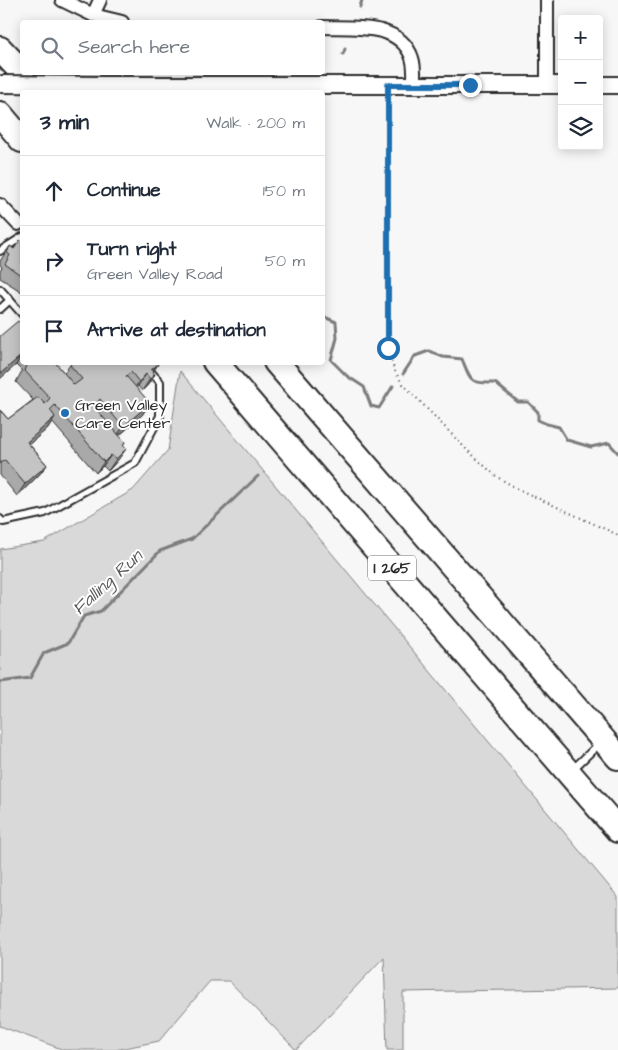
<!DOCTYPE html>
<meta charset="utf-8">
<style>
body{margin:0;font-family:"Architects Daughter",sans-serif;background:#f6f6f7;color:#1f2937}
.controls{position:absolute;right:15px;top:15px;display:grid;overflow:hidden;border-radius:5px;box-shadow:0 2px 12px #0003}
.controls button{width:45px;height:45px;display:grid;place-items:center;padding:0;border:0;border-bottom:1px solid #e0e1e3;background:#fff;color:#1f2937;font:25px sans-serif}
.stop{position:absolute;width:15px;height:15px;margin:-11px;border:4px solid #1f6fb2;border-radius:50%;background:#fff}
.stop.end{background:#1f6fb2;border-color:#fff;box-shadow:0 1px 5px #0008}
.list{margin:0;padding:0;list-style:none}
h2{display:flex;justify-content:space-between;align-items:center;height:65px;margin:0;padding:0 20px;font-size:21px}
h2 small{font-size:16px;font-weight:400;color:#747a83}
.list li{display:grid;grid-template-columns:32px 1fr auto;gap:15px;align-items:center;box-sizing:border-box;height:70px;padding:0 20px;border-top:1px solid #e0e1e3}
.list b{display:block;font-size:19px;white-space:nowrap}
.list p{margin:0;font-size:16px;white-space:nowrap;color:#747a83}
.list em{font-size:16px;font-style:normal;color:#747a83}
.icon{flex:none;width:28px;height:28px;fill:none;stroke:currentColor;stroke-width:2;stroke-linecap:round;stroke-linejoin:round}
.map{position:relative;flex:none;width:618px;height:1050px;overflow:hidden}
.search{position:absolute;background:#fff;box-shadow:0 2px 12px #0003;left:20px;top:20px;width:305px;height:55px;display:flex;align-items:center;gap:12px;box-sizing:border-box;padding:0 18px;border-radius:5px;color:#747a83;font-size:19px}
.panel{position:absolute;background:#fff;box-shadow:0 2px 12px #0003;left:20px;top:90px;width:305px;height:275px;border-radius:5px}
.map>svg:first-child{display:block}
.green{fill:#d9d9d9;stroke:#828282}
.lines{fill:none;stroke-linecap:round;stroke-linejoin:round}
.stream{stroke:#7b7b7b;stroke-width:3}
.service-casing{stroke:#2b2b2b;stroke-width:10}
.minor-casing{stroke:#2b2b2b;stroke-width:16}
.tertiary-casing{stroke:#2b2b2b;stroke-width:20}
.motorway-casing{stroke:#2b2b2b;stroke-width:28}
.path{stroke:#2b2b2b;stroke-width:2;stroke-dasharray:1 4;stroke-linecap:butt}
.service{stroke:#fff;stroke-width:6}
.minor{stroke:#fff;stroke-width:12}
.tertiary{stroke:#fff;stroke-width:16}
.motorway{stroke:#fff;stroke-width:24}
.tertiary-bridge-casing{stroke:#2b2b2b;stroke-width:20;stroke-linecap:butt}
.tertiary-bridge{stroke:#fff;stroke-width:16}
.wall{fill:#a9a9a9;stroke:#2b2b2b}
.shaded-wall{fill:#898989;stroke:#2b2b2b}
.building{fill:#c4c4c4;stroke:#2b2b2b}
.route{stroke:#1f6fb2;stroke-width:6}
.poi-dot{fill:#1f6fb2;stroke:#fff;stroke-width:2}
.labels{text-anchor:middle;stroke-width:4;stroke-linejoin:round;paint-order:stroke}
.shield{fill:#fff;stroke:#6b6b6b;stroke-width:1}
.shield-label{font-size:15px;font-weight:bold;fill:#2b2b2b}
.poi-label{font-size:16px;fill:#2b2b2b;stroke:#fff;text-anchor:start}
.water-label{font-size:18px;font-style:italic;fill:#5a5a5a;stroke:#fff}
</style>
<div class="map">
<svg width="618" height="1050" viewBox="0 0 618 1050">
<rect width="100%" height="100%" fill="#f7f7f7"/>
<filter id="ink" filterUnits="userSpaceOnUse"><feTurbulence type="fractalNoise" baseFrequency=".02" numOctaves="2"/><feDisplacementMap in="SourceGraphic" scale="10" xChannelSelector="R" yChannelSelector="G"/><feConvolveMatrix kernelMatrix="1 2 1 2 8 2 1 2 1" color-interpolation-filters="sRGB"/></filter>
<g filter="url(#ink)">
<polygon class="green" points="180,371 618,897 618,988 403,992 403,1050 387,1050 384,957 296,1050 229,981 210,981 159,1041 115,1050 64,1050 0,1026 0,549 44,542 133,490 168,450"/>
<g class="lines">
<g class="stream">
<polyline points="360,7 362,0"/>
<polyline points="343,54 345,49"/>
<polyline points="322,316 336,322 337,338 331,360 347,376 364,387 371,406 379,408 393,386"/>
<path d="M 403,374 L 415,356 L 429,351 L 443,357 L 462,359 C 471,381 470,384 495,383 L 518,402 L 528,402 L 538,412 L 538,420 L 547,424 L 559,427 L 567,440 L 591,447 L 609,443 L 618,453"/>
<polyline points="0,682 30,678 44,653 68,643 84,616 101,611 160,551 192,539 258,476"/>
</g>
<g class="service-casing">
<g id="service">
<polyline points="0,251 22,237"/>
<polyline points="0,289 22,314"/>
<polyline points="0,309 10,300"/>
<polyline points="0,519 3,522 45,513 135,463 160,416 160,382 142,362"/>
<polyline points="571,771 600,743"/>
</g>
</g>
<g class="minor-casing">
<g id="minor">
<polyline points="62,0 93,15 122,22"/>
<polyline points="93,15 100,0"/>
<path d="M 322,27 C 353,28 400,22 412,58 C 415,66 414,76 414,85"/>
<polyline points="547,85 547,0"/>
<polyline points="0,205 18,224"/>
</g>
</g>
<g class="tertiary-casing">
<g id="tertiary">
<polyline points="104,85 562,85"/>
<polyline points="599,85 618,85"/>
</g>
</g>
<g class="motorway-casing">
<g id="motorway">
<polyline points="0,49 22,72"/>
<polyline points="0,114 22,140"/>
<polyline points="215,362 618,830"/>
<polyline points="276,362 618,757"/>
</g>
</g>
<path class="path" d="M 388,97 L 388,348 C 391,362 394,372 403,384 L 468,451 L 497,477 L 520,490 L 618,535"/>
<use href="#service" class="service"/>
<use href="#minor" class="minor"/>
<use href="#tertiary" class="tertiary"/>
<use href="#motorway" class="motorway"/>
<g class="tertiary-bridge-casing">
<polyline id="tertiary-bridge" points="0,84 104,85"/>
</g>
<use href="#tertiary-bridge" class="tertiary-bridge"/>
</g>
<g class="wall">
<polygon points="22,242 22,292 0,278 0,270 2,267 0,265 0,261 10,246 14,249"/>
<polygon points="22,325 22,362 55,362 64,373 70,365 158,364 153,372 155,374 147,386 142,391 138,386 136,388 150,403 142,415 119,436 125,442 123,445 118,460 108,471 103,466 96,473 52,422 47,429 29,444 47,465 38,476 17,496 0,475 0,410 8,419 33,400 16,382 22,371 16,365"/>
</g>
<g class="shaded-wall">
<polygon points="22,355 16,365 0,379 0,374"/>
<polygon points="158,364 150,376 151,370"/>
<polygon points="146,374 138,386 131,393 139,382"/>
<polygon points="155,374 147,386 142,391 150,379"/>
<polygon points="150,403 142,415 115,439 123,427"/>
<polygon points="55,417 47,429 19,453 27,442"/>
<polygon points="126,449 118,460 108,471 116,459"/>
<polygon points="111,455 103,466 96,473 104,462"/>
<polygon points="47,465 38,476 17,496 25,484"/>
</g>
<g class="building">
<polygon points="20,240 22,242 22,276 5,264 10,255 7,253 10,246 14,249"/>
<polygon points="18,321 22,325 22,355 0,374 0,336"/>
<polygon points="29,362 55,362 74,385 82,379 70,365 72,362 157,362 158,364 151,370 155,374 150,379 146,374 139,382 131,372 126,376 150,403 123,427 100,399 94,407 125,442 123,445 126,449 116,459 111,455 104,462 55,405 50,410 55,417 27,442 47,465 25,484 5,460 0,463 0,410 8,419 38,397 45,404 50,398 24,370"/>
</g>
</g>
<g class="lines" filter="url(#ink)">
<polyline class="route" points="388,348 388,85 470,85"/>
</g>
<circle class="poi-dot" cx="65" cy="413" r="5"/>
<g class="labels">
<rect class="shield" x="368" y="555.5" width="48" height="25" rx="4"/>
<g class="shield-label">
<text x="392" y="573">I 265</text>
</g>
<g class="poi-label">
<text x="75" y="410">Green Valley<tspan x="75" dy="18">Care Center</tspan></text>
</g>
<g class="water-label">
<text transform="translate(107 582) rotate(-42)" y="6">Falling Run</text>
</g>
</g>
</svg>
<div class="controls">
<button>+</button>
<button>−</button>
<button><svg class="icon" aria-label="layers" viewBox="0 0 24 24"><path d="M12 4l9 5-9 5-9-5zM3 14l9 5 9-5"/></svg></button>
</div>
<div class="stop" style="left:388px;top:348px"></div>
<div class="stop end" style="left:470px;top:85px"></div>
<div class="search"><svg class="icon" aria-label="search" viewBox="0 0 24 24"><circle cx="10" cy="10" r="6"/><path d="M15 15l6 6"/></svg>Search here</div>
<section class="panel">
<h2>3 min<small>Walk · 200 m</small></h2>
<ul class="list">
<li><svg class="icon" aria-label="ahead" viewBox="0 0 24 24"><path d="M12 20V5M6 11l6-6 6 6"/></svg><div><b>Continue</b></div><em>150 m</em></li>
<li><svg class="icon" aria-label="right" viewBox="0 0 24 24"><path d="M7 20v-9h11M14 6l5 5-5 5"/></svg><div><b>Turn right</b><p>Green Valley Road</p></div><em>50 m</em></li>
<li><svg class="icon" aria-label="arrive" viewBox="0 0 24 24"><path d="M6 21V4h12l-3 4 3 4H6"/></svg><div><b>Arrive at destination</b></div></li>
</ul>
</section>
</div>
